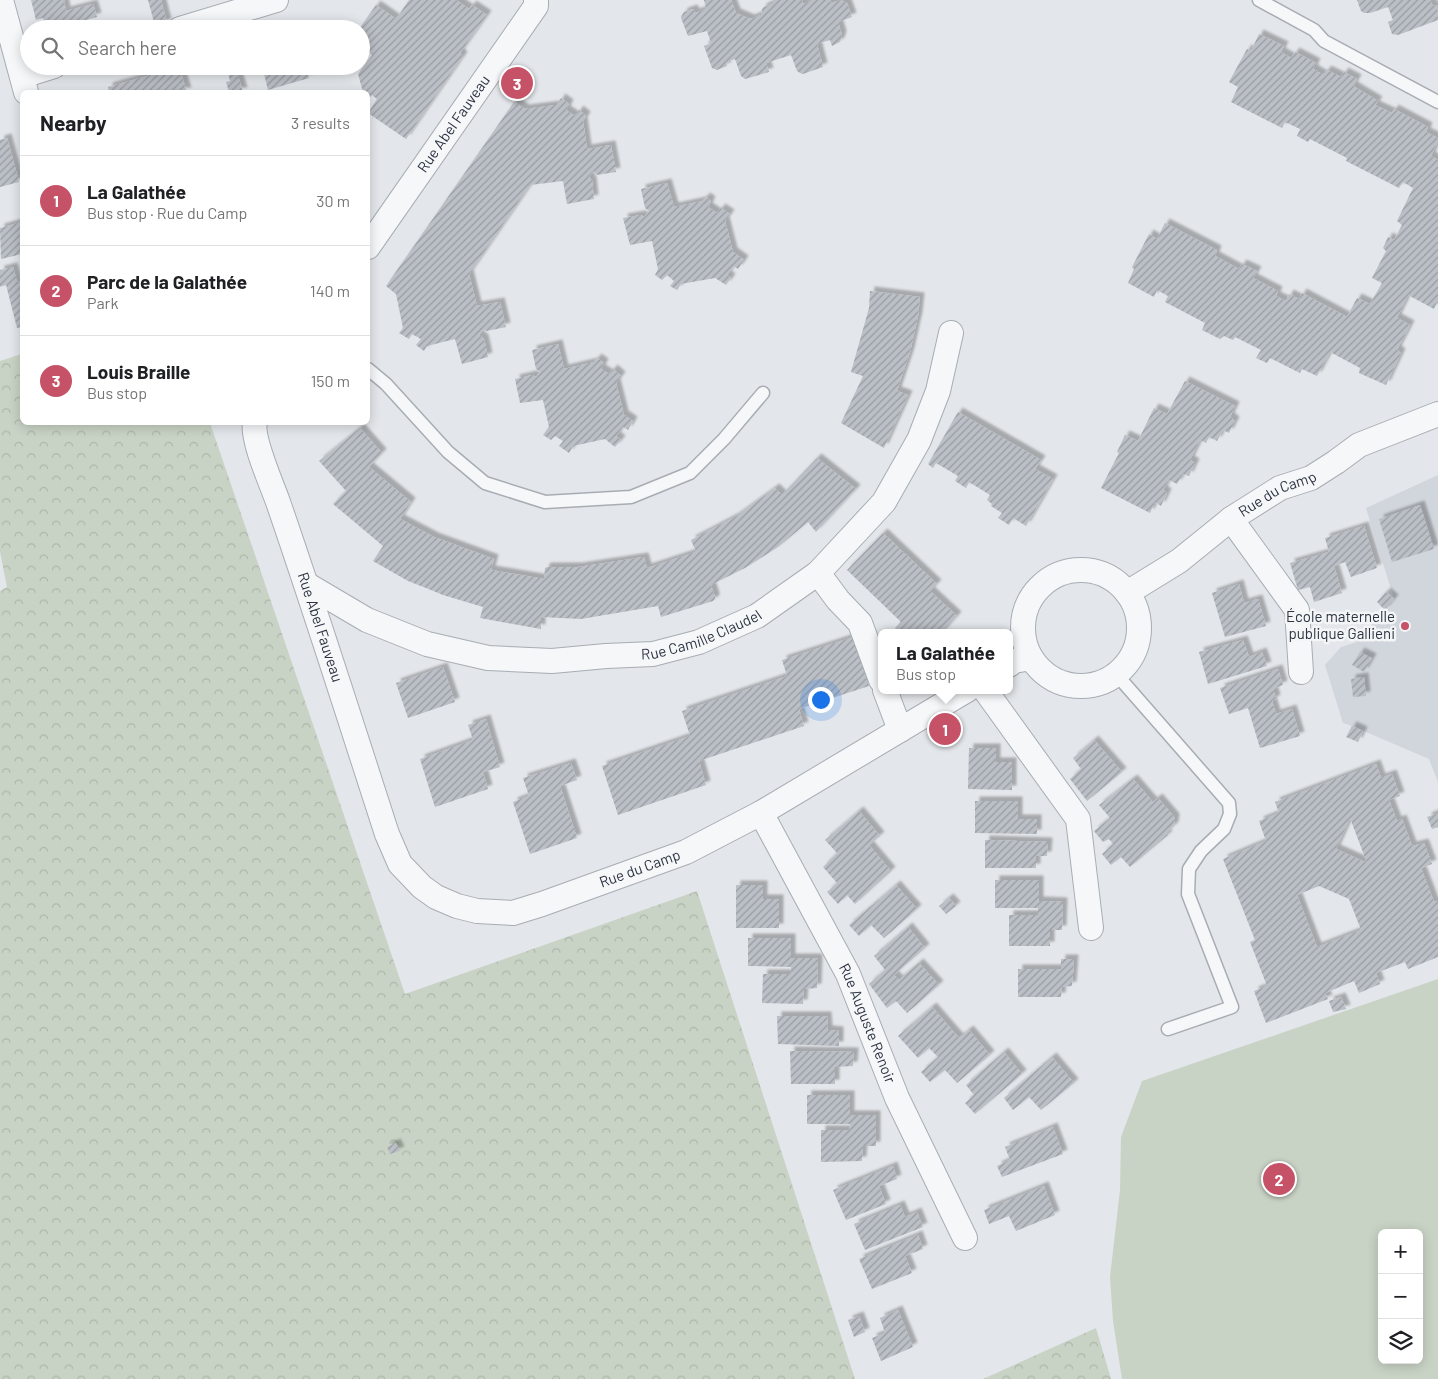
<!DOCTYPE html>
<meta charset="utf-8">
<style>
body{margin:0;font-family:Barlow,sans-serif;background:#f6f6f6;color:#202124}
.controls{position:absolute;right:15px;bottom:15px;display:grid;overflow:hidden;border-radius:8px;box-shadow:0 2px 12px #0003}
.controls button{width:45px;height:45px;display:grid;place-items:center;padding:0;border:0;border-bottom:1px solid #e0e0e0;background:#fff;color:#202124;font:25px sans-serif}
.you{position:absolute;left:820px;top:699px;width:18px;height:18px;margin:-12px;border:4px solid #fff;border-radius:50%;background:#1a73e8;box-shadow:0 0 0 8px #1a73e833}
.badge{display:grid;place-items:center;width:32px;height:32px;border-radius:50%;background:#c55266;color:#fff;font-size:16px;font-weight:700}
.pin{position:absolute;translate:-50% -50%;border:2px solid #fff;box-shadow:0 1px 5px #0006}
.popup{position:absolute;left:878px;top:629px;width:135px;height:65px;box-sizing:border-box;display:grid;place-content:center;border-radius:8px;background:#fff;filter:drop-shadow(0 1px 4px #0005);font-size:16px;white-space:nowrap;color:#757577}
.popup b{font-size:19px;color:#202124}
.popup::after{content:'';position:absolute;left:50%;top:100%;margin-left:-10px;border:10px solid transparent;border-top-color:#fff}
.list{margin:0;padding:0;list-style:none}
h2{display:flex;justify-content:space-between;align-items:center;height:65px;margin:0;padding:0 20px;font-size:21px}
h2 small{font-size:16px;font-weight:400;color:#757577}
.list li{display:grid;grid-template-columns:32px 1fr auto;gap:15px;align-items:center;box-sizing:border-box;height:90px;padding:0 20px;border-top:1px solid #e0e0e0}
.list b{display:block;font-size:19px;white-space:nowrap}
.list p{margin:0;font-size:16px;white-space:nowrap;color:#757577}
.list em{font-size:16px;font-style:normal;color:#757577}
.icon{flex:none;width:28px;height:28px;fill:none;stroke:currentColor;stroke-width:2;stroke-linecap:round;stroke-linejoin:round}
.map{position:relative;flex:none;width:1438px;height:1379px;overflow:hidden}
.search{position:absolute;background:#fff;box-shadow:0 2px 12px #0003;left:20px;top:20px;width:350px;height:55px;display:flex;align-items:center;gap:12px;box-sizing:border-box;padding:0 18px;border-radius:28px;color:#757577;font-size:19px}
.panel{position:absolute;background:#fff;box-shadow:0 2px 12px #0003;left:20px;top:90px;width:350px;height:335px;border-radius:8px}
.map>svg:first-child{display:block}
.built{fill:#d1d5dc}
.forest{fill:url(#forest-crowns)}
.park{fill:#c9d3c5;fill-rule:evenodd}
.building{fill:url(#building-hatch);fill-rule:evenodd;filter:url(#shadow)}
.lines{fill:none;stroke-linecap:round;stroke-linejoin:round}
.service-casing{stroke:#a8adb4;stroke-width:15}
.minor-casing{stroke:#a8adb4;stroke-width:26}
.service{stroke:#f5f7f9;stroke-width:12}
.minor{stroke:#f5f7f9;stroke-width:24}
.poi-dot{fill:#c55266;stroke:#f3f5f7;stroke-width:2}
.labels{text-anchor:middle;stroke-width:5;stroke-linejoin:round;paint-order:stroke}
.street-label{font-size:15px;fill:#2c3441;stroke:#f3f5f7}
.poi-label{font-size:15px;fill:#2c3441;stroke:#f3f5f7;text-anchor:end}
</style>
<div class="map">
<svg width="1438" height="1379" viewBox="0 0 1438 1379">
<defs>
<pattern id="forest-crowns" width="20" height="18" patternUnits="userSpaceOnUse" patternTransform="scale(1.25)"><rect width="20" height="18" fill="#c9d3c5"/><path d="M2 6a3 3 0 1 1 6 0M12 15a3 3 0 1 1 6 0" fill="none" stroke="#adb6aa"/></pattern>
<pattern id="building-hatch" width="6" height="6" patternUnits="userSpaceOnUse" patternTransform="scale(1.25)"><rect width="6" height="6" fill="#bbbfc6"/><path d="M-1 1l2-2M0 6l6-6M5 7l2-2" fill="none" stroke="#989ca2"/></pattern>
<filter id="shadow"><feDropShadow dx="4.5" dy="-4.5" stdDeviation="1" flood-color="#0004"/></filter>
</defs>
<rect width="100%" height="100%" fill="#e3e6ea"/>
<polygon class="built" points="1438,475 1438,782 1429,759 1352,726 1343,723 1325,665 1341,647 1357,642 1394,599 1366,508"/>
<g class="forest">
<polygon points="22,354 22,422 210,423 405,994 697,891 855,1379 0,1379 0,591 7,587 0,552 0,361"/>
<polygon points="1096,1328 1111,1379 983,1379"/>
</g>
<path class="park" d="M 1438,979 L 1438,1379 L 1122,1379 L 1113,1321 L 1110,1277 L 1120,1190 L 1121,1137 L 1142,1081 ZM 1382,1233 L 1419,1233 L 1419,1360 L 1382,1360 Z"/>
<g class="building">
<polygon points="31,0 64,0 66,11 93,4 97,17 53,29 46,29 43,18 36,20"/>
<polygon points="148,0 161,0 167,23 155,26"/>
<polygon points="409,0 456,0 469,9 472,5 487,15 460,53 463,56 406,139 368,113 377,99 372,95 368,100 368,92 363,92 358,74 372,55 361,47 361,29 359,29 376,5 396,19"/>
<polygon points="704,0 731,0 736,13 750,19 761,15 762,9 764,7 774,3 773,0 802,0 803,4 814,0 830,0 831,3 841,0 847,3 852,17 838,22 842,35 840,42 832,46 830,40 817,44 823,67 803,74 800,73 797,71 791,55 766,63 769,72 745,79 741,76 735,59 726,62 727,66 717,70 712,68 704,46 711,43 707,31 688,36 681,18 682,15 684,12 693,9 695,13 706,9"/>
<polygon points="1357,0 1430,0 1433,6 1437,5 1438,20 1398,35 1392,34 1388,22 1393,20 1388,7 1370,13 1364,13 1361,11"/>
<polygon points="1259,34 1284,46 1281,52 1291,58 1295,52 1316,63 1313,69 1323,75 1327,70 1341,77 1344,72 1357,79 1353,86 1378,101 1375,105 1392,113 1394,109 1428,127 1426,132 1438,138 1438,141 1431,156 1438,160 1438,300 1434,309 1408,295 1397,318 1410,325 1397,350 1401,353 1386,385 1359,373 1360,368 1330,352 1317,376 1302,369 1300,373 1270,358 1267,363 1256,358 1261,350 1235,337 1233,340 1224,336 1220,339 1202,330 1205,323 1165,302 1168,296 1157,290 1154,297 1128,283 1134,269 1132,267 1149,234 1157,239 1165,223 1217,250 1215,256 1239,269 1242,264 1257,271 1253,278 1278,291 1276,296 1286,301 1289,294 1299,299 1302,293 1347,317 1357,298 1370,304 1382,283 1372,278 1386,251 1383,248 1388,237 1394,240 1402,225 1397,221 1413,188 1403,182 1399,188 1346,161 1347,158 1310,139 1308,142 1297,136 1300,129 1285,122 1282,128 1231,102 1238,87 1229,82 1247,49 1251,51"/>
<polygon points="226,66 235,66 243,92 229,92 226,82 230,81"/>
<polygon points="262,66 306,66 309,78 268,90"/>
<polygon points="179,67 187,92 109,92 108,87"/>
<polygon points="561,98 569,104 566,110 575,116 579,110 586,116 583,121 587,149 611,145 616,172 597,175 593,171 589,177 592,181 594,199 567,204 563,181 530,185 469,274 477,306 500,302 506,327 487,331 483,330 479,335 484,339 488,357 462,364 455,339 427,346 424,351 416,345 421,339 412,334 409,339 399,333 403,328 396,294 386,286 514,102 525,109 557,105"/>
<polygon points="7,138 19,182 0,187 0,140"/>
<polygon points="667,183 674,207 702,201 706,197 711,201 708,207 717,213 721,208 730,214 725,221 733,252 744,260 738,269 734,266 727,275 731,278 726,285 715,278 681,284 677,290 670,286 674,281 667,275 662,280 655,275 658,269 652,241 630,245 623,218 641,215 644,217 649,211 645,208 641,189"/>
<polygon points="22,222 22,254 1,259 0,228"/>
<polygon points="13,267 17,282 22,281 22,327 17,328 6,285 0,287 0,270"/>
<polygon points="870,291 920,297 918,316 910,352 897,391 908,395 884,448 841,423 863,376 851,372 869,308"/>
<polygon points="558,344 564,369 594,362 597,358 604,363 601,369 609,374 613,369 621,376 616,383 624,415 633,421 628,430 623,427 616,436 621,440 615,447 605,439 573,446 569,453 559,446 563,441 555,436 551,440 543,435 549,427 543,400 520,403 515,379 532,375 536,377 540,372 536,369 532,350"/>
<polygon points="1185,381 1235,406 1230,417 1235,421 1229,433 1223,430 1217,441 1209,437 1206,443 1200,440 1190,460 1195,463 1189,476 1183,474 1177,484 1169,480 1163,490 1167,493 1161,506 1155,502 1150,513 1101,488 1119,453 1117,452 1125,435 1138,441 1154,408 1167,414"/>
<polygon points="958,412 1041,460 1035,469 1053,479 1026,526 1013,518 1009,525 1003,521 998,518 1002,513 991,506 992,504 987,500 990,495 969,482 966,488 955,481 958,476 936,463 933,468 928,464"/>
<polygon points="360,428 382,453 369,467 411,502 400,519 434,537 494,559 491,570 544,579 545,568 547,567 578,567 644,557 647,568 696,552 691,540 735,517 775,488 782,495 817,458 856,489 816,532 808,522 778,547 745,568 711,585 715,597 715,599 713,601 661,617 658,606 581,619 541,617 541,629 480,618 483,607 443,595 426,588 408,581 373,561 383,546 333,504 346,491 319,461"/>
<polygon points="1420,505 1434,549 1392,562 1379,519"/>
<polygon points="1364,526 1377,568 1351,577 1345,562 1334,566 1342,593 1314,602 1310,587 1298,590 1290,563 1329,552 1325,538"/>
<polygon points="883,533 937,584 930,591 957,616 942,633 900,633 895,628 901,622 847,570"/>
<polygon points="1239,584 1244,603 1258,599 1266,626 1225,637 1212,593"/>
<polygon points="1386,592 1394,599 1385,610 1377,602"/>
<polygon points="853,637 869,686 799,709 804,726 699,761 706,785 618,815 602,766 690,736 682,711 787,676 782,660"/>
<polygon points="1243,640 1249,657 1262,652 1267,666 1208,684 1199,652"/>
<polygon points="1360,652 1372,658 1364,672 1352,665"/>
<polygon points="443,667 455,702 408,718 396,683"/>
<polygon points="1278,669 1283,685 1273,689 1276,699 1272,701 1276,714 1292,709 1300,736 1260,748 1248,708 1229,714 1220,688"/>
<polygon points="1364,677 1366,696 1353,697 1351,679"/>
<polygon points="486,719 500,767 483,772 488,789 435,807 420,759 473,740 468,725"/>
<polygon points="1352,726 1363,731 1358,742 1346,737"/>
<polygon points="1094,740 1122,772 1087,801 1070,779 1081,769 1073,758"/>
<polygon points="969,748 996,748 996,762 1012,762 1012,790 968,789"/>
<polygon points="571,763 577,780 560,786 577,838 530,854 513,802 529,796 523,778"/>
<path d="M 1376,764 L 1381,778 L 1392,774 L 1400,796 L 1389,800 L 1397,821 L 1402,819 L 1412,846 L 1424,843 L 1432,864 L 1421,868 L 1434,902 L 1438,901 L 1438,957 L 1408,969 L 1405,962 L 1376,973 L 1380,984 L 1359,993 L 1354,981 L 1325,993 L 1328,999 L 1266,1023 L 1254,991 L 1267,986 L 1250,942 L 1255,940 L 1223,859 L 1266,841 L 1259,821 L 1279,813 L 1275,802 ZM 1350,818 L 1367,863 L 1336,849 ZM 1319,886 L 1349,899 L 1361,930 L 1317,947 L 1297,895 Z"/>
<polygon points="1133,779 1153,802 1158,798 1175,818 1174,826 1166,833 1168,835 1130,867 1121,857 1111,865 1102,854 1113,844 1109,839 1103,842 1094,831 1110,818 1099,805"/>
<polygon points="975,801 1018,801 1018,819 1037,819 1037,834 975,833"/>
<polygon points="859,811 880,836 869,845 891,871 855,904 847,895 838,904 827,892 837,883 823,867 837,853 825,840"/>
<polygon points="1438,813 1438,827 1432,829 1427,817"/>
<polygon points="985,840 1048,842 1047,856 1036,856 1036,868 985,868"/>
<polygon points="995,880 1039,880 1039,901 1063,902 1062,930 1050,930 1050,946 1009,946 1009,915 1038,915 1038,908 995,908"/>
<polygon points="736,885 763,885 763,899 779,899 779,928 736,928"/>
<polygon points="896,885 917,909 884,938 871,925 859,936 849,925"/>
<polygon points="949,898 956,906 946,914 939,906"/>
<polygon points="908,927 925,948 894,975 899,980 919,963 939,985 907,1013 896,1001 887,1008 869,984 885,970 874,956"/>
<polygon points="748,938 791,938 791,958 817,958 818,960 817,988 804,989 803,1004 762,1003 763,974 790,974 791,967 748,966"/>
<polygon points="1061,959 1074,959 1072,986 1062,987 1061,997 1018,997 1018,969 1061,969"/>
<polygon points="1341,997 1346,1009 1333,1012 1329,1001"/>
<polygon points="932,1007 959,1038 969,1030 990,1055 957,1083 945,1070 930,1082 921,1072 938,1057 929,1048 918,1058 898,1036"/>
<polygon points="777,1016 827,1016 828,1030 839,1031 839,1046 778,1044"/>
<polygon points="790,1051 854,1052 853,1066 835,1067 835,1084 791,1084"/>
<polygon points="1004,1052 1022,1074 975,1114 965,1103 974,1095 966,1085"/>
<polygon points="1052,1057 1074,1083 1041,1110 1029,1097 1013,1110 1004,1098"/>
<polygon points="807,1095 850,1095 850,1115 876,1115 876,1146 863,1146 862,1161 821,1162 821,1130 849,1130 850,1124 807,1124"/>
<polygon points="1053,1127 1063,1154 1002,1177 997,1166 1010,1160 1005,1147"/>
<polygon points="396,1143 400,1151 390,1154 387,1147"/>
<polygon points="893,1166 897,1179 879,1186 886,1204 846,1220 833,1190"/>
<polygon points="1044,1186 1055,1215 1016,1231 1009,1216 989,1224 984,1210"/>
<polygon points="900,1205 905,1217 917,1212 923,1227 865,1250 854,1224"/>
<polygon points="918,1235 923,1249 905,1256 912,1273 872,1289 859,1259"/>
<polygon points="898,1310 913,1347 881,1361 872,1338 885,1333 880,1318"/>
<polygon points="859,1316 865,1332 854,1337 848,1320"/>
</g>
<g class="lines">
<g class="service-casing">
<g id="service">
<polyline points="1259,0 1314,30 1324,41 1438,102"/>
<polyline points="368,369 386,384 448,452 485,483 545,502 631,497 690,473 724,439 763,393"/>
<polyline points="1116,674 1229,803 1230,814 1224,829 1201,851 1189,869 1188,894 1232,1007 1168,1029"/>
</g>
</g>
<g class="minor-casing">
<g id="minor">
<polyline points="1,0 26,92"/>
<polyline points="180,29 276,0"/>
<polyline points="22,76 54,66"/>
<path id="s1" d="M 368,247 L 536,6 L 536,0"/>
<path id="s2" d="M 255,422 C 251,438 272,485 278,502 C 316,612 351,723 387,834 L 400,864 L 422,887 L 436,897 L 457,906 L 477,911 L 513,913 L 542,904 L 686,852 L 761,813 L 967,690"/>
<polyline points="1231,519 1297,610 1301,672"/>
<circle cx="1081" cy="628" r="58"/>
<polyline points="818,573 838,600 860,623 881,680"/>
<path id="s3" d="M 306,584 L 367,620 L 427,644 L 488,658 L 552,661 L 606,656 L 653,654 L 699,642 L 757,616 L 818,573 L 884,502 L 919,440 L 938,391 L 951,333"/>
<path id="s4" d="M 1127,593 L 1179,561 L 1231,519 L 1280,488 L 1311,478 L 1336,462 L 1359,445 L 1438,414"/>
<polyline points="1009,665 1014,661 1031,658"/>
<polyline points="885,690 900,730"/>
<polyline points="985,690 1078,819 1091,928"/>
<path id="s5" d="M 761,813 L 848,974 L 897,1098 L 965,1238"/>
</g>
</g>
<use href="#service" class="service"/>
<use href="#minor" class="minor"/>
</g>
<circle class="poi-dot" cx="1405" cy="626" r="5"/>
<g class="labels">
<g class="street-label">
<text dy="5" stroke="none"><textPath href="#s1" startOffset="150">Rue Abel Fauveau</textPath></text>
<text dy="5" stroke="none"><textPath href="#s4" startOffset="181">Rue du Camp</textPath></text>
<text dy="5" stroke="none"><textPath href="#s2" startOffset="216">Rue Abel Fauveau</textPath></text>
<text dy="5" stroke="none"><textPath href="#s3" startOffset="415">Rue Camille Claudel</textPath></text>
<text dy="5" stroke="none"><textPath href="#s2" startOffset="729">Rue du Camp</textPath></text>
<text dy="5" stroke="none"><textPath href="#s5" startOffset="236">Rue Auguste Renoir</textPath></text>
</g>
<g class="poi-label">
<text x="1395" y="622">École maternelle<tspan x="1395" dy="17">publique Gallieni</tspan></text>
</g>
</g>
</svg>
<div class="controls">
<button>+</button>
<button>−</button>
<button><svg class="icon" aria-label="layers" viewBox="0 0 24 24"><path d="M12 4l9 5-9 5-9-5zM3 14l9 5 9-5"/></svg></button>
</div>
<div class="you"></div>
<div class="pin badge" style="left:945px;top:729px">1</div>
<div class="popup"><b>La Galathée</b>Bus stop</div>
<div class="pin badge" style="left:1279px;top:1179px">2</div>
<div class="pin badge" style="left:517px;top:83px">3</div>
<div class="search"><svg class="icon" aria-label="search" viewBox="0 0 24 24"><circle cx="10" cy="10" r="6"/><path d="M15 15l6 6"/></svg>Search here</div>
<section class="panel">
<h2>Nearby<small>3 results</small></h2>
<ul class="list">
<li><span class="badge">1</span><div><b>La Galathée</b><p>Bus stop · Rue du Camp</p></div><em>30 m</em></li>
<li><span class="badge">2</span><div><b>Parc de la Galathée</b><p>Park</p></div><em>140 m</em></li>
<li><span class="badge">3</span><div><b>Louis Braille</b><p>Bus stop</p></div><em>150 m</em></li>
</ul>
</section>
</div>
